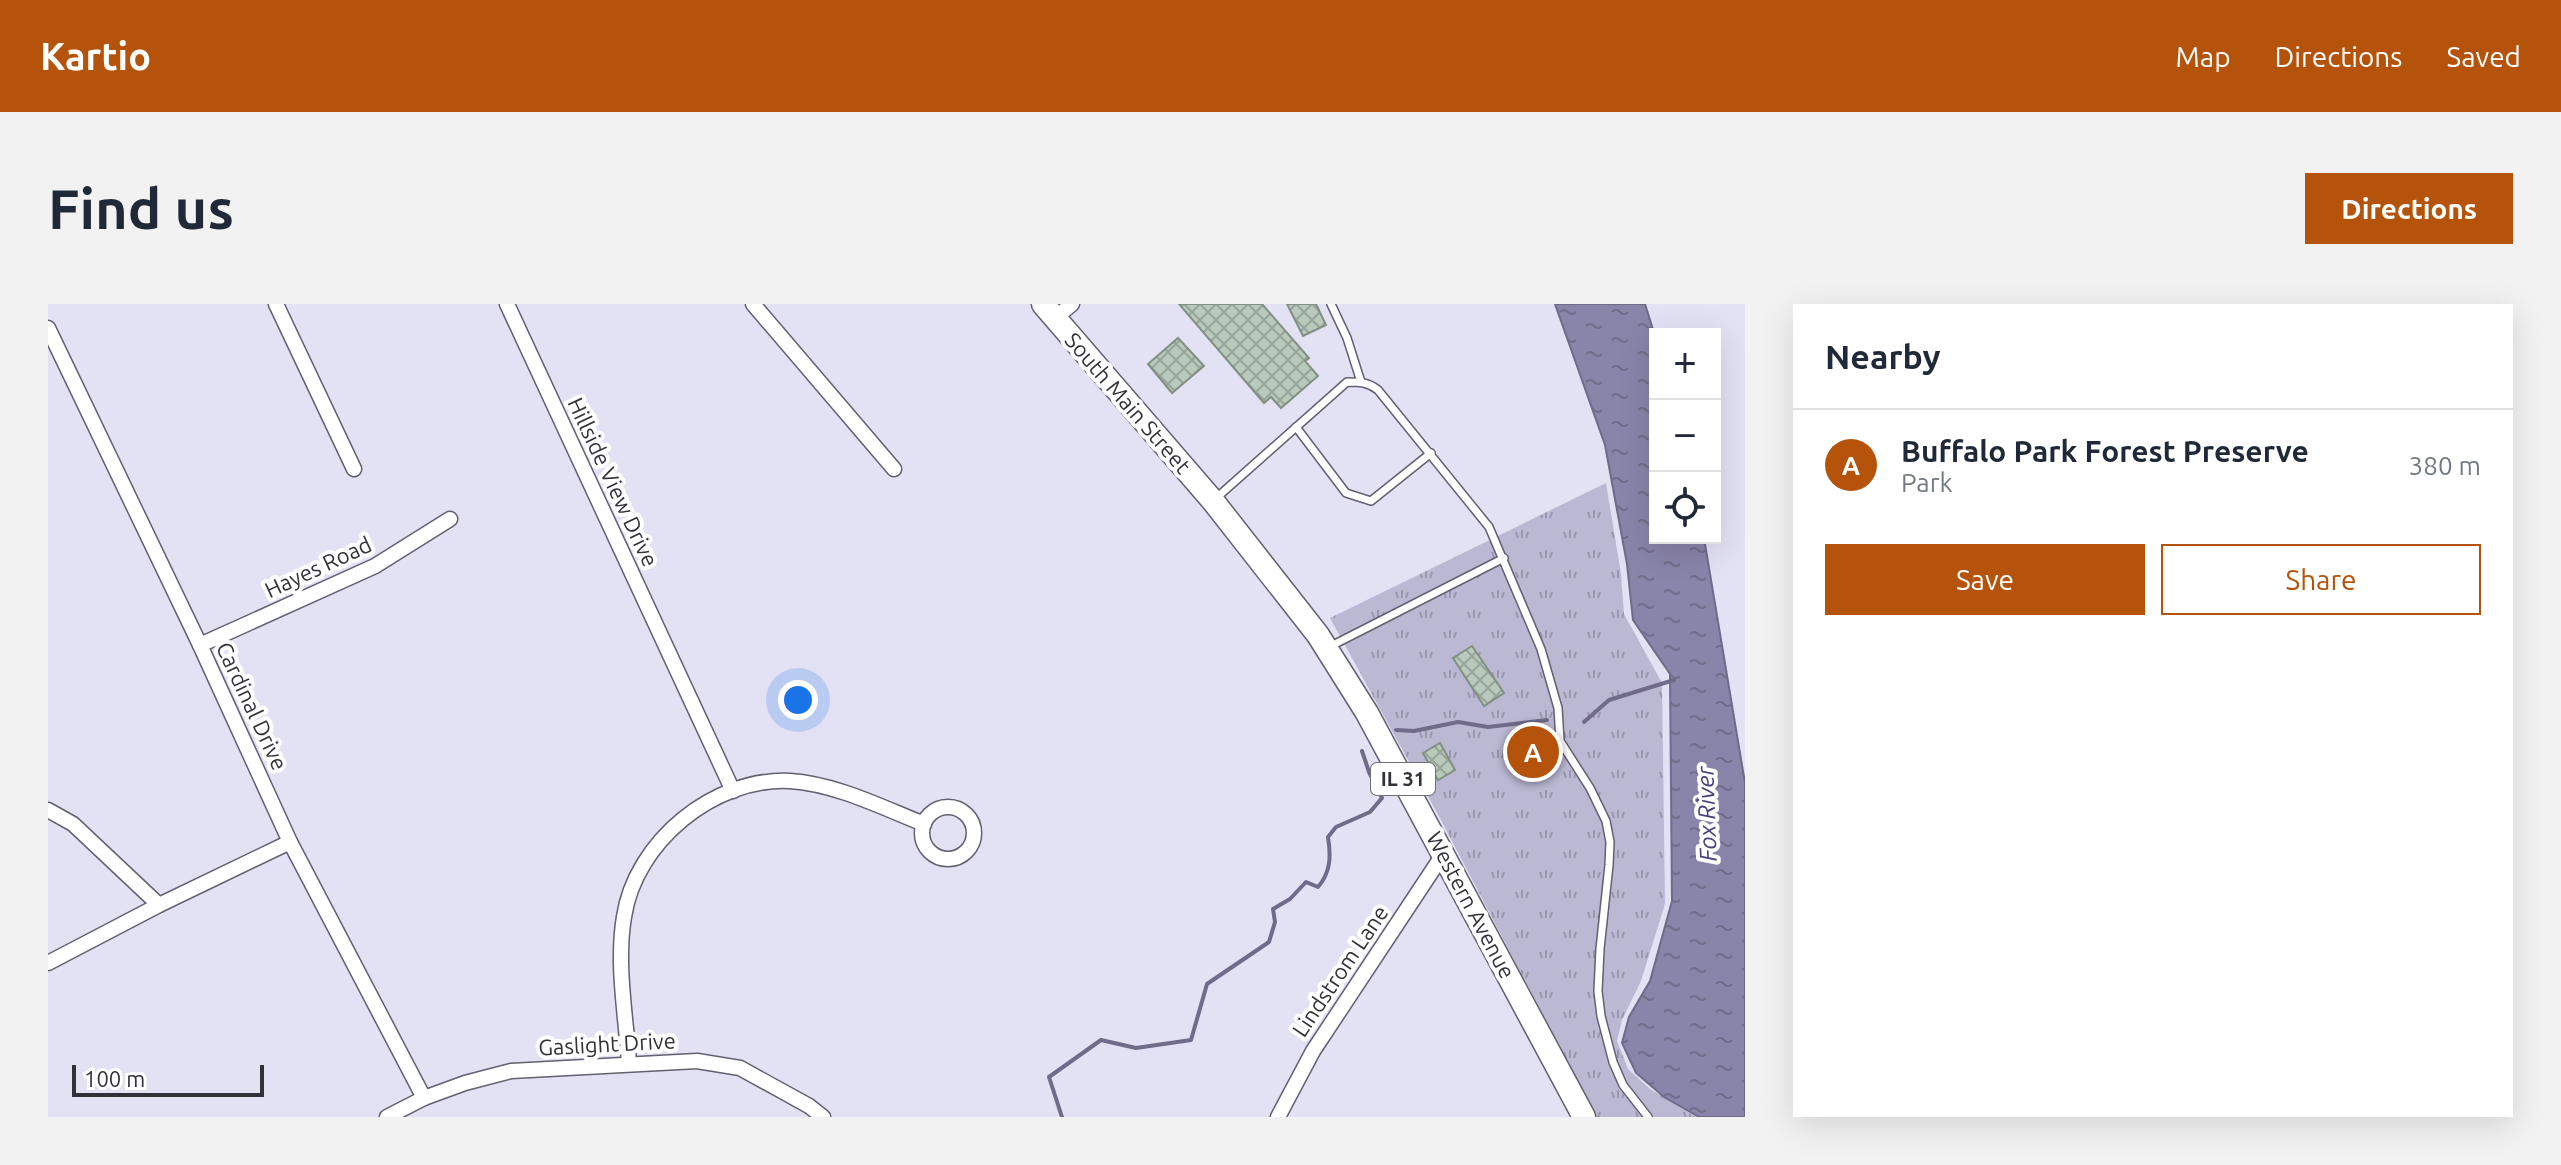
<!DOCTYPE html>
<meta charset="utf-8">
<style>
body{margin:0;font-family:Ubuntu,sans-serif;background:#f2f2f3;color:#1f2937}
.controls{position:absolute;right:24px;top:24px;display:grid;overflow:hidden;border-radius:0px;box-shadow:0 8px 32px #0002}
.controls button{width:72px;height:72px;display:grid;place-items:center;padding:0;border:0;border-bottom:2px solid #e0e1e3;background:#fff;color:#1f2937;font:40px sans-serif}
.scale{position:absolute;left:24px;bottom:20px;width:192px;box-sizing:border-box;padding-left:8px;border:4px solid #323139;border-top:0;font-size:22px;line-height:28px;white-space:nowrap;color:#323139;-webkit-text-stroke:6px #fff;paint-order:stroke}
.you{position:absolute;left:750px;top:396px;width:28px;height:28px;margin:-20px;border:6px solid #fff;border-radius:50%;background:#1a73e8;box-shadow:0 0 0 12px #1a73e833}
.badge{display:grid;place-items:center;width:52px;height:52px;border-radius:50%;background:#b45309;color:#fff;font-size:26px;font-weight:700}
.pin{position:absolute;translate:-50% -50%;border:4px solid #fff;box-shadow:0 2px 8px #0006}
.list{margin:0;padding:0;list-style:none}
h2{display:flex;justify-content:space-between;align-items:center;height:104px;margin:0;padding:0 32px;font-size:34px}
h2 small{font-size:26px;font-weight:400;color:#747a83}
.list li{display:grid;grid-template-columns:52px 1fr auto;gap:24px;align-items:center;box-sizing:border-box;height:112px;padding:0 32px;border-top:2px solid #e0e1e3}
.list b{display:block;font-size:30px;white-space:nowrap}
.list p{margin:0;font-size:26px;white-space:nowrap;color:#747a83}
.list em{font-size:26px;font-style:normal;color:#747a83}
.actions{display:flex;gap:16px;padding:24px 32px}
.actions a{flex:1;padding:18px 0;border:2px solid #b45309;border-radius:0px;text-align:center;font-size:28px;color:#b45309}
.actions .main{background:#b45309;color:#fff}
.icon{flex:none;width:44px;height:44px;fill:none;stroke:currentColor;stroke-width:2;stroke-linecap:round;stroke-linejoin:round}
.map{position:relative;flex:none;width:1697px;height:813px;overflow:hidden;border-radius:0px}
header{display:flex;align-items:center;gap:48px;box-sizing:border-box;height:112px;padding:0 40px;background:#b45309;color:#fff}
header strong{font-size:38px}
nav{display:flex;gap:44px;margin-inline-start:auto;font-size:28px}
.intro{display:flex;align-items:center;justify-content:space-between;box-sizing:border-box;height:192px;padding:0 48px}
h1{margin:0;font-size:56px}
.button{padding:20px 36px;border-radius:0px;background:#b45309;color:#fff;font-size:28px;font-weight:700}
main{display:flex;gap:48px;padding:0 48px}
aside{flex:1;background:#fff;border-radius:0px;box-shadow:0 8px 32px #0002}
.map>svg:first-child{display:block}
.park{fill:url(#park-tufts)}
.water{fill:url(#water-ripples);stroke:#6f6b88;stroke-width:2}
.lines{fill:none;stroke-linecap:round;stroke-linejoin:round}
.stream{stroke:#6f6b88;stroke-width:4}
.building{fill:url(#building-cross-hatch);stroke:#819083;stroke-width:2}
.lane-casing{stroke:#626071;stroke-width:10}
.street-casing{stroke:#626071;stroke-width:17}
.primary-casing{stroke:#626071;stroke-width:25}
.lane{stroke:#fff;stroke-width:7}
.street{stroke:#fff;stroke-width:14}
.primary{stroke:#fff;stroke-width:22}
.labels{text-anchor:middle;stroke-width:8;stroke-linejoin:round;paint-order:stroke}
.shield{fill:#fff;stroke:#706f74;stroke-width:2}
.shield-label{font-size:20px;font-weight:bold;fill:#323139}
.street-label{font-size:22px;fill:#323139;stroke:#fff}
.water-label{font-size:24px;font-style:italic;fill:#4a4075;stroke:#fff}
</style>
<header>
<strong>Kartio</strong>
<nav><a>Map</a><a>Directions</a><a>Saved</a></nav>
</header>
<div class="intro"><h1>Find us</h1><a class="button">Directions</a></div>
<main>
<div class="map">
<svg width="1697" height="813" viewBox="0 0 1697 813">
<defs>
<pattern id="park-tufts" width="24" height="20" patternUnits="userSpaceOnUse" patternTransform="scale(2)"><rect width="24" height="20" fill="#bbb8d4"/><path d="M3 7l-1-3M5 7V3M7 7l1-3M15 17l-1-3M17 17v-4M19 17l1-3" fill="none" stroke="#9996ad"/></pattern>
<pattern id="water-ripples" width="26" height="14" patternUnits="userSpaceOnUse" patternTransform="scale(2)"><rect width="26" height="14" fill="#8984aa"/><path d="M2 4q2-2 4 0t4 0M15 11q2-2 4 0t4 0" fill="none" stroke="#716d8b"/></pattern>
<pattern id="building-cross-hatch" width="8" height="8" patternUnits="userSpaceOnUse" patternTransform="scale(2)"><rect width="8" height="8" fill="#b9c9bb"/><path d="M0 0l8 8M0 8l8-8" fill="none" stroke="#97a499"/></pattern>
</defs>
<rect width="100%" height="100%" fill="#e3e1f4"/>
<polygon class="park" points="1558,179 1573,270 1576,310 1614,379 1617,600 1593,677 1574,716 1569,737 1580,765 1602,785 1648,813 1548,813 1393,516 1282,314"/>
<polygon class="water" points="1507,0 1597,0 1607,32 1607,234 1656,234 1697,479 1697,813 1651,813 1616,793 1588,769 1574,739 1581,713 1602,677 1624,597 1622,370 1585,316 1579,260 1557,141"/>
<g class="lines">
<g class="stream">
<polyline points="1536,418 1561,396 1626,376"/>
<polyline points="1348,426 1366,427 1410,418 1440,423 1499,416"/>
<path d="M 1014,813 L 1001,773 L 1053,736 L 1088,744 L 1143,736 L 1159,680 L 1221,638 L 1227,618 L 1225,605 L 1242,595 L 1258,578 L 1270,583 C 1283,568 1283,552 1280,533 L 1288,523 L 1322,508 L 1334,494 L 1321,468 L 1314,447"/>
</g>
</g>
<g class="building">
<polygon points="1131,0 1214,0 1261,54 1257,57 1270,72 1233,104 1223,93 1216,99"/>
<polygon points="1239,0 1268,0 1278,21 1255,32"/>
<polygon points="1130,34 1156,62 1124,89 1100,60"/>
<polygon points="1424,342 1456,389 1436,402 1405,354"/>
<polygon points="1392,439 1407,466 1390,476 1375,449"/>
</g>
<g class="lines">
<g class="lane-casing">
<g id="lane">
<polyline points="1283,0 1299,34 1313,78"/>
<polyline points="1248,123 1298,189 1323,197 1383,149"/>
<path d="M 1166,196 L 1299,78 C 1312,78 1320,78 1330,86 L 1441,223 L 1493,345 L 1510,404 L 1512,437 L 1542,484 L 1558,517 L 1562,538 L 1561,561 L 1552,645 L 1550,687 L 1553,712 L 1565,758 L 1575,781 L 1600,813"/>
<polyline points="1281,343 1456,254"/>
</g>
</g>
<g class="street-casing">
<g id="street">
<polyline points="228,0 306,165"/>
<polyline points="459,0 685,487"/>
<polyline points="705,0 846,165"/>
<polyline points="1007,14 1024,0"/>
<polyline points="0,24 152,341 242,538 376,794"/>
<polyline points="152,341 327,262 402,215"/>
<circle cx="900" cy="529" r="26"/>
<polyline points="0,506 25,520 111,601"/>
<polyline points="0,659 111,601 242,538"/>
<path d="M 581,759 C 578,712 568,660 576,613 C 587,538 666,473 742,477 C 788,480 833,503 876,520"/>
<polyline points="339,813 376,794 417,779 463,767 649,757 692,764 761,802 775,813"/>
<polyline points="1230,813 1265,747 1396,549"/>
</g>
</g>
<g class="primary-casing">
<polyline id="primary" points="995,0 1165,197 1270,331 1319,409 1536,813"/>
</g>
<use href="#lane" class="lane"/>
<use href="#street" class="street"/>
<use href="#primary" class="primary"/>
</g>
<g class="labels">
<rect class="shield" x="1323" y="459" width="64" height="32" rx="6"/>
<g class="shield-label">
<text x="1355" y="482">IL 31</text>
</g>
<g class="street-label">
<text transform="translate(1080 99) rotate(49)" y="8">South Main Street</text>
<text transform="translate(565 178) rotate(65)" y="8">Hillside View Drive</text>
<text transform="translate(270 263) rotate(-25)" y="8">Hayes Road</text>
<text transform="translate(204 402) rotate(65)" y="8">Cardinal Drive</text>
<text transform="translate(1423 601) rotate(62)" y="8">Western Avenue</text>
<text transform="translate(1292 667) rotate(-56)" y="8">Lindstrom Lane</text>
<text transform="translate(559 740) rotate(-3)" y="8">Gaslight Drive</text>
</g>
<g class="water-label">
<text transform="translate(1659 510) rotate(-92)" y="8">Fox River</text>
</g>
</g>
</svg>
<div class="controls">
<button>+</button>
<button>−</button>
<button><svg class="icon" aria-label="locate" viewBox="0 0 24 24"><circle cx="12" cy="12" r="6"/><path d="M12 2v4M12 18v4M2 12h4M18 12h4"/></svg></button>
</div>
<div class="scale">100 m</div>
<div class="you"></div>
<div class="pin badge" style="left:1485px;top:448px">A</div>
</div>
<aside>
<h2>Nearby<small></small></h2>
<ul class="list">
<li><span class="badge">A</span><div><b>Buffalo Park Forest Preserve</b><p>Park</p></div><em>380 m</em></li>
</ul>
<div class="actions"><a class="main">Save</a><a>Share</a></div>
</aside>
</main>
